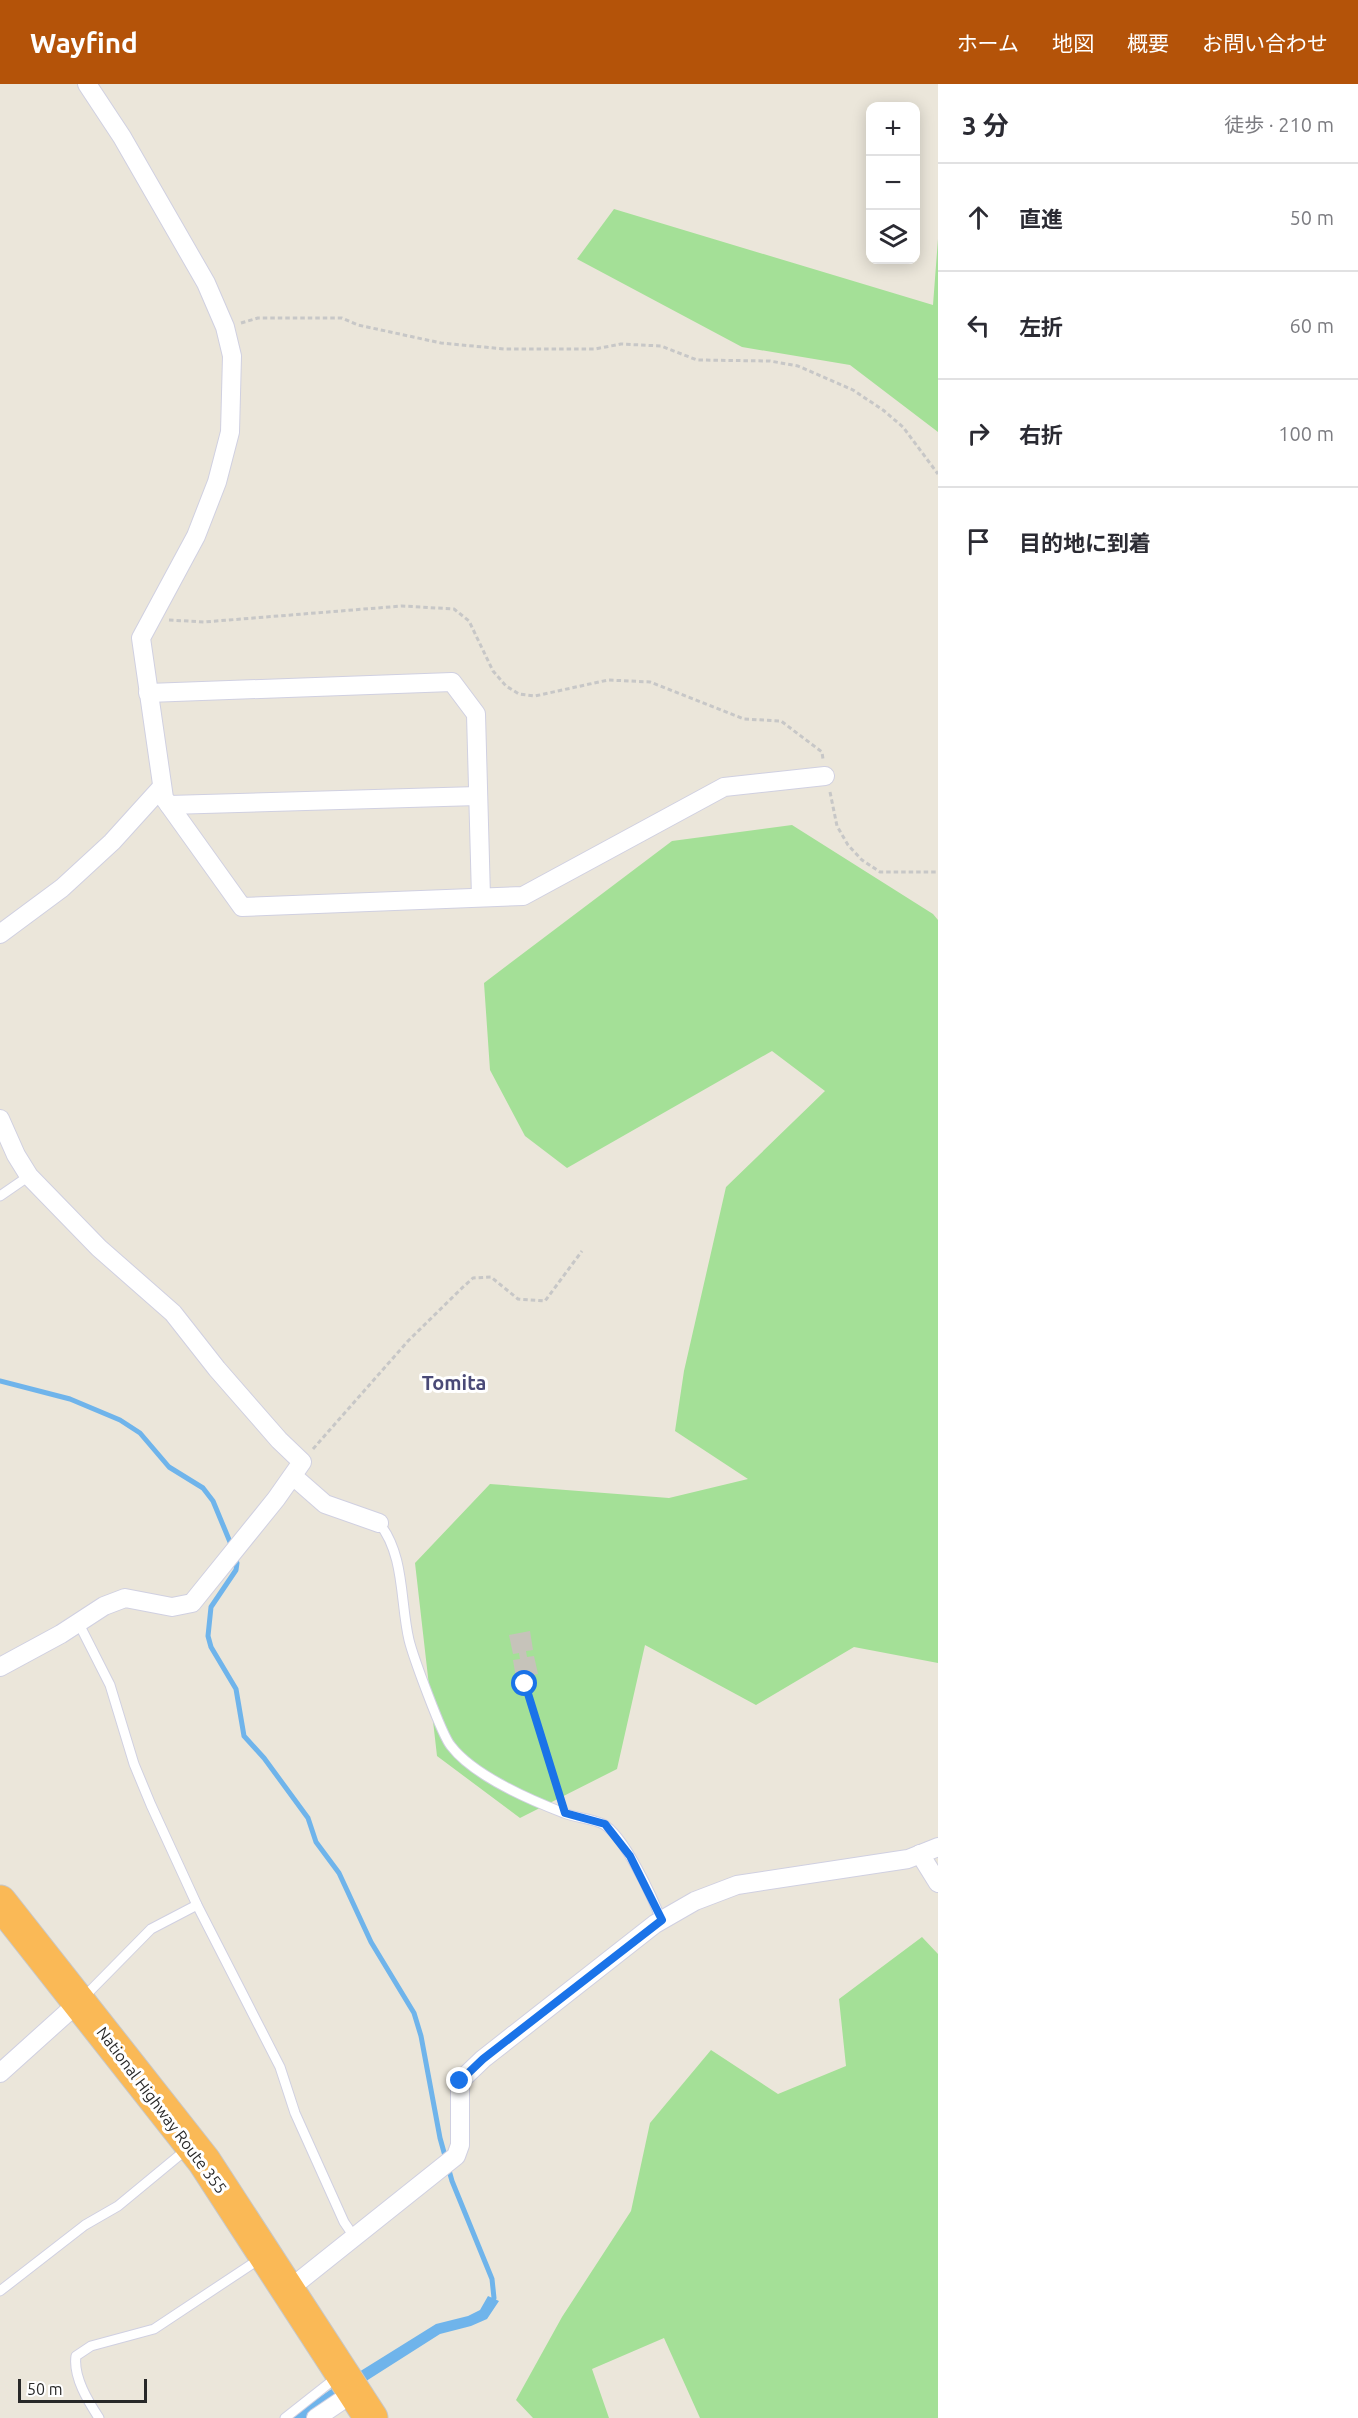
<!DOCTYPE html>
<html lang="ja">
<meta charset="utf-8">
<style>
body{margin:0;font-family:Ubuntu,"Noto Sans JP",sans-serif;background:#f2f2f3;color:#2b2b33}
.controls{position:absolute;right:18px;top:18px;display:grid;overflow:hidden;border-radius:12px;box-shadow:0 3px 15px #0003}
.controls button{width:54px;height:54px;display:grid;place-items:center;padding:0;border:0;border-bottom:2px solid #e1e1e2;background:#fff;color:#2b2b33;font:30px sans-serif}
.scale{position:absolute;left:18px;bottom:15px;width:129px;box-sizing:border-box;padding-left:6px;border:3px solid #282828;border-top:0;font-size:16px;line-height:21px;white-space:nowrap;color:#282828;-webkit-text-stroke:4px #fff;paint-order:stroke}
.stop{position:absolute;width:18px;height:18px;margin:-14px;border:4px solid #1a73e8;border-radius:50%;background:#fff}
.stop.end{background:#1a73e8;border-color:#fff;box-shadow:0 2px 6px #0008}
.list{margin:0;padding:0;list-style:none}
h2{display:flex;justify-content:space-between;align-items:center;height:78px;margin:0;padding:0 24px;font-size:26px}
h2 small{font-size:20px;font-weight:400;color:#7c7c81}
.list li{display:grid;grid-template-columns:39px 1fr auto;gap:18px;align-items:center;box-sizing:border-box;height:108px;padding:0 24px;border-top:2px solid #e1e1e2}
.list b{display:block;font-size:22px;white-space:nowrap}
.list em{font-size:20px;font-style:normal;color:#7c7c81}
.icon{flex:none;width:33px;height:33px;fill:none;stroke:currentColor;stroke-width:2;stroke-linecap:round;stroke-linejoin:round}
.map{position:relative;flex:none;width:938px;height:2334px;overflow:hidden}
header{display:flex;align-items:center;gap:36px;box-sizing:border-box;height:84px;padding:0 30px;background:#b45309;color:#fff}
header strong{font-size:28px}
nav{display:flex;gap:33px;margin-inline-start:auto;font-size:21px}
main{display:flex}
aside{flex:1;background:#fff}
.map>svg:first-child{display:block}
.green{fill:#a4e097}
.water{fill:#6fb4eb}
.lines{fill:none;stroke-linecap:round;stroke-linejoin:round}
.stream{stroke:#6fb4eb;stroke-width:5}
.building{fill:#c6c3ba}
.lane-casing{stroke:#d0d0e1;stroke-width:11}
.street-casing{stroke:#d0d0e1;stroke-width:20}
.highway-casing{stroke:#c7c7c7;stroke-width:35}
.path{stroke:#c7c7c7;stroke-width:3;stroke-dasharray:4.5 3;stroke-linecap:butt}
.lane{stroke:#fff;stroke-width:9}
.street{stroke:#fff;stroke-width:18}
.highway{stroke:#fab956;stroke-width:33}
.route{stroke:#1a73e8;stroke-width:8}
.labels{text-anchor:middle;stroke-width:6;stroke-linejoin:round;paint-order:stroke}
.street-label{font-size:16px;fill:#282828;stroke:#fff}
.quarter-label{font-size:20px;font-weight:bold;fill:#4a4a77;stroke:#fff}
</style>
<header>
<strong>Wayfind</strong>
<nav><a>ホーム</a><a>地図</a><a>概要</a><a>お問い合わせ</a></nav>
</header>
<main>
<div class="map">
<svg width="938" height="2334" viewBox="0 0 938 2334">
<rect width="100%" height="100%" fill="#ebe6da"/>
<g class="green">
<polygon points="614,125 933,221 938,155 938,348 850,281 742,263 577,175"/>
<polygon points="792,741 933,830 938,836 938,1579 854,1563 756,1621 645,1561 617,1685 520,1734 437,1672 415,1479 490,1400 669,1414 748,1395 675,1347 684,1287 726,1103 825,1007 772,967 567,1084 525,1052 490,986 484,899 672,757"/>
<polygon points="922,1853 938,1870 938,2334 700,2334 664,2254 592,2285 609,2334 533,2334 516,2316 562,2233 631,2127 650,2039 711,1966 778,2010 846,1982 839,1915"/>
</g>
<polygon class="water" points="488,2212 499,2217 487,2235 471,2242 440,2250 308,2334 290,2334 330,2306 436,2240 468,2232 480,2226"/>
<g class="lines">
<g class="stream">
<polyline points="0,1297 70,1315 120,1336 140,1349 169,1383 203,1404 213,1417 230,1458"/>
<polyline points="237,1479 236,1486 211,1523 208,1552 211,1563 236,1605 244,1652 264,1674 308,1734 316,1758 339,1789 371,1858 414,1929 421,1952 440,2054 452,2097 492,2195 494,2214 490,2220"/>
</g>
</g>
<polygon class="building" points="530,1547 533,1566 526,1567 527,1573 534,1572 538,1590 516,1594 513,1576 520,1575 519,1569 513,1570 509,1551"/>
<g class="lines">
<g class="lane-casing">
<g id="lane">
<polyline points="0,1112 29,1092"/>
<path d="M 379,1439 C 405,1471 400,1518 409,1556 C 413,1572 442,1652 451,1662 C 473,1691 530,1716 564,1729 C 576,1734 591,1734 603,1740 C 624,1751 653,1814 661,1836"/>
<polyline points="78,1538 110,1601 134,1680 151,1721 197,1821 280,1983 295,2029 344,2138 355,2154"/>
<polyline points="84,1913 151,1845 197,1821"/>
<polyline points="0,2207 85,2141 118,2122 187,2065"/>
<path d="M 99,2334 C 88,2317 73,2293 76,2272 L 91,2262 L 154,2245 L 261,2174"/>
<polyline points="285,2334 337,2293"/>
</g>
</g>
<g class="street-casing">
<g id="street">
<polyline points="87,0 122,53 206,199 225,243 232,272 230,348 217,398 196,452 141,554 164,714 242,823 523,812 724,703 825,692"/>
<polyline points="148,609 452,598 476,630 481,813"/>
<polyline points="169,721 478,712"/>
<polyline points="0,850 62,804 112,758 160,705"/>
<polyline points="0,1035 16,1071 29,1092 99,1164 173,1229 217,1285 279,1356 302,1378 276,1415 192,1519 172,1523 125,1514 104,1522 61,1550 0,1583"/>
<polyline points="293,1392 325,1420 379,1439"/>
<polyline points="920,1770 938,1799"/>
<polyline points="0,1989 79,1918"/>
<polyline points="288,2206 456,2072 460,2061 460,1997 483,1975 655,1840 695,1817 737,1801 908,1775 938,1763"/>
<polyline points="316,2334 353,2309"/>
</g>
</g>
<g class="highway-casing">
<polyline id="highway" points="0,1818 204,2077 371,2334"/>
</g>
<g class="path">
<polyline points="241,239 258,234 342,234 358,241 441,259 504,265 595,265 621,260 661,262 697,276 770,277 798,282 853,306 883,326 903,343 938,390"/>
<polyline points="169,536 204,538 402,522 454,525 469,537 493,587 506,602 519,610 535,612 608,596 650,598 744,635 781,637 822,668 823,675"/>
<polyline points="830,708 837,742 848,761 862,776 880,788 938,788"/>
<polyline points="313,1365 408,1257 463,1203 473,1194 491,1193 518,1215 545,1217 582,1167"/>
<polyline points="525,1600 559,1713"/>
</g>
<use href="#lane" class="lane"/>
<use href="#street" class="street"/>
<use href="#highway" class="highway"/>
</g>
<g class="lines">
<polyline class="route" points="460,1997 483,1975 662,1836 630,1772 605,1740 565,1729 525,1600"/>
</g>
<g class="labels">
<g class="street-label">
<text transform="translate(162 2026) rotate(53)" y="6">National Highway Route 355</text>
</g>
<g class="quarter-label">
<text x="454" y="1306">Tomita</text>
</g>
</g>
</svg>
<div class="controls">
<button>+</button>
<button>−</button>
<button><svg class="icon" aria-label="layers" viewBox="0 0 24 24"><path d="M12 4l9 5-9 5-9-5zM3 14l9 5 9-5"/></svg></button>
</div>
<div class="scale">50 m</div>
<div class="stop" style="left:525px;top:1600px"></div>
<div class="stop end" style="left:460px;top:1997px"></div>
</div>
<aside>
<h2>3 分<small>徒歩 · 210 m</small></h2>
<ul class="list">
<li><svg class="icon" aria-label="ahead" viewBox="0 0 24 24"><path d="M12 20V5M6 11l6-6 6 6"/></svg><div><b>直進</b></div><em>50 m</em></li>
<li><svg class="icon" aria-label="left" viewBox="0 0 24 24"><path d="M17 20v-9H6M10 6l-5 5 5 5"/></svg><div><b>左折</b></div><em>60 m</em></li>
<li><svg class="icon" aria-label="right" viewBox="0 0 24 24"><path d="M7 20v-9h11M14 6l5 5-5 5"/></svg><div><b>右折</b></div><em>100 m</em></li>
<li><svg class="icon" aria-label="arrive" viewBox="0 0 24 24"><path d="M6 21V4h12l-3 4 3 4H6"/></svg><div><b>目的地に到着</b></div></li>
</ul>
</aside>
</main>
